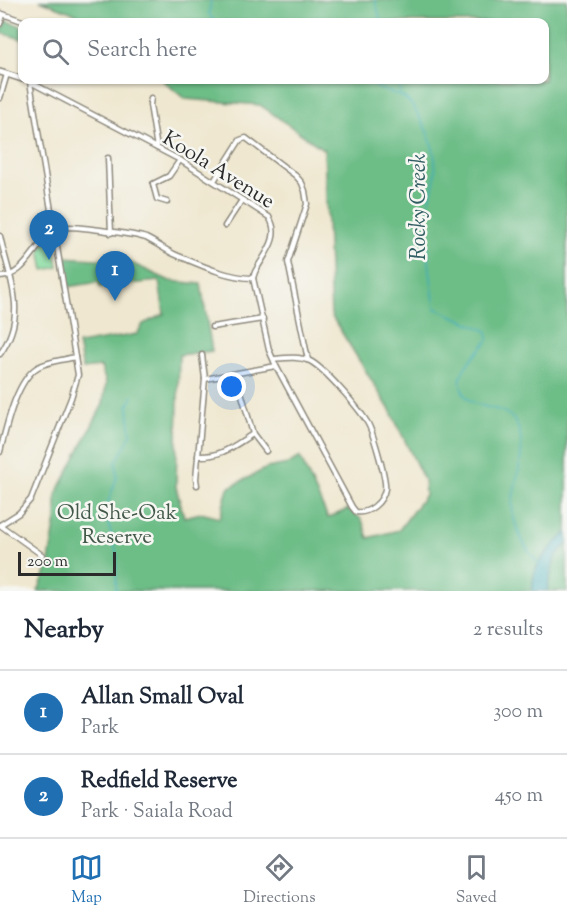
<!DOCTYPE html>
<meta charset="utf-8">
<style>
body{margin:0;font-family:"Sorts Mill Goudy",serif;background:#f2f2f3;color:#1f2937}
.scale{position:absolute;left:18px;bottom:15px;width:98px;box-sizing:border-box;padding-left:6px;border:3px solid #2b2b2b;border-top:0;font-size:16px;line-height:21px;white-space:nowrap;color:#2b2b2b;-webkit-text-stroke:4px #f6f6f2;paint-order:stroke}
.you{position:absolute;left:232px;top:387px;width:21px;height:21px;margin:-15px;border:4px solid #fff;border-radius:50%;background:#1a73e8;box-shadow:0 0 0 9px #1a73e833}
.badge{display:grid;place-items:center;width:39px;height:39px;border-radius:50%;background:#1f6fb2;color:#fff;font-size:20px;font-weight:700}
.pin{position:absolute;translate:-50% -50px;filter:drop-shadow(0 2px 3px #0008)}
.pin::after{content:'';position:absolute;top:32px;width:21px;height:18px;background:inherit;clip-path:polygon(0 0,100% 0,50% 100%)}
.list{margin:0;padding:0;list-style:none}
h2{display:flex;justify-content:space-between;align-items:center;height:78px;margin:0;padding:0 24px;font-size:26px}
h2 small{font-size:20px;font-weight:400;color:#747a83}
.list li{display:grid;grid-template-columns:39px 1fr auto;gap:18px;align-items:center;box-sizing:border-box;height:84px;padding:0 24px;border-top:2px solid #e0e1e3}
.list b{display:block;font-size:22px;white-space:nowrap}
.list p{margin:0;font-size:20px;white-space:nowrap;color:#747a83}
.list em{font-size:20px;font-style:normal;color:#747a83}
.icon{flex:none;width:33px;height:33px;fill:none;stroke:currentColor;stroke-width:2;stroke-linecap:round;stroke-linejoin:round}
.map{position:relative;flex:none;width:567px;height:591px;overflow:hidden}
.search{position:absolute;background:#fff;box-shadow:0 2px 4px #0004;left:18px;right:18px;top:18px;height:66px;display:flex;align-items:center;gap:15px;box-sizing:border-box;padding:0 21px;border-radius:12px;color:#747a83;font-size:22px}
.sheet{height:246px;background:#fff}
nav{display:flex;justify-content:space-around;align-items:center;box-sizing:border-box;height:84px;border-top:2px solid #e0e1e3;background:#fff;font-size:16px;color:#747a83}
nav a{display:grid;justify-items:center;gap:3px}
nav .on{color:#1f6fb2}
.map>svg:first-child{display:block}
.green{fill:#87dea1;stroke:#598466;stroke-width:1.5}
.forest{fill:#6dbd87;stroke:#4c7459;stroke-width:1.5}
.water{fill:#3aabb7;stroke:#326b71;stroke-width:1.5}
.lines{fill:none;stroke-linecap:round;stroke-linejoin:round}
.stream{stroke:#3aabb7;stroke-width:1.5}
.minor-casing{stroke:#8d897d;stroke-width:7}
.tertiary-casing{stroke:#8d897d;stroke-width:8}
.minor{stroke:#fff;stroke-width:4}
.tertiary{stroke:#fff;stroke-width:4.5}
.labels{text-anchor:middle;stroke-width:5;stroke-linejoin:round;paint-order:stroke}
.street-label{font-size:21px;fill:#2b2b2b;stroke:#f6f6f2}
.park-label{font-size:21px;fill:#425848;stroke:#f6f6f2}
.water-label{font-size:22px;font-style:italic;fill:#315e63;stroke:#f6f6f2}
</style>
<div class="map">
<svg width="567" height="591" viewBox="0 0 567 591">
<rect width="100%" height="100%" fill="#f6f6f2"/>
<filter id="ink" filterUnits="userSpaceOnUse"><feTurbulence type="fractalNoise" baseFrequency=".0167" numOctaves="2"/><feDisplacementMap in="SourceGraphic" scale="12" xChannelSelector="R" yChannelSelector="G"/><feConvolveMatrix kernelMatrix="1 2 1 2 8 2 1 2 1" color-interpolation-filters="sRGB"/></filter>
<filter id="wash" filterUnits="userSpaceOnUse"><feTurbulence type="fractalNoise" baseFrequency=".008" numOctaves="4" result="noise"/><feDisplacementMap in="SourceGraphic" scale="24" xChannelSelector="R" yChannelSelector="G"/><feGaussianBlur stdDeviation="1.35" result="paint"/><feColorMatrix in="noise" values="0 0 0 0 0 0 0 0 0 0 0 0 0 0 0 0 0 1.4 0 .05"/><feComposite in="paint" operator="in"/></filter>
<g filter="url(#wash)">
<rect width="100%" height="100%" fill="#efe7cf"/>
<polygon class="green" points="48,240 54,242 58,267 44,270 40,249"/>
<g class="forest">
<polygon points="40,0 567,0 567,591 38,591 48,567 56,520 56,495 103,404 106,383 101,367 83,369 78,344 137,334 143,324 164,314 159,281 100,287 99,282 68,287 64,257 127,261 170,281 201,284 212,351 179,355 176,487 184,517 201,513 220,518 228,488 267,468 288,464 300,457 328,518 348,509 362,520 368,538 399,530 425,495 424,480 390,410 331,315 324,150 260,105 185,99 162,80 544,80 544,22 91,22 81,16"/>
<polygon points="6,21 22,26 22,39 1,33"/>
</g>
<path class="water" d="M 567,532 L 567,544 L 555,557 L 547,591 L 532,591 C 533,585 533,577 535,571 C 541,556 556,543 567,532 Z"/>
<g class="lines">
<g class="stream">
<polyline points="211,0 209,14 215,22"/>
<polyline points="375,0 381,22"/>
<polyline points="288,22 296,21 304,22"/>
<path d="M 370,80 C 383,98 399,86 414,108 C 427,128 438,151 435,176 C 434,188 428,200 427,212 C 425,243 431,277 435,308 L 487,331 L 488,340 C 479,353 457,368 461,386 C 468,416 505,399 517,425 C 527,447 517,475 513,497 C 509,520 524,548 539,564"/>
<polyline points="400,93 400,80"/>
<polyline points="116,591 117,555 105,511 117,477 116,462 131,435 128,406 133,396"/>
</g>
</g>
</g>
<g filter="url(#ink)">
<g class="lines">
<g class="minor-casing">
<g id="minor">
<polyline points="0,13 25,22"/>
<polyline points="0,24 3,15"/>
<polyline points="0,98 7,74"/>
<polyline points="151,98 150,105 157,148"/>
<polyline points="108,158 111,233"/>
<polyline points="214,181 240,140 246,138 296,176 302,183 305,191 307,204 288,262 308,360"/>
<polyline points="167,202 157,199 153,184 169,176 180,160"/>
<polyline points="225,226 242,200"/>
<path d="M 0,236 C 9,279 29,313 0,354"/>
<path d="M 0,277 C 32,276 36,229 68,227 C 81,227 134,234 146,238 C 156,243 164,249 174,254 C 198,264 227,278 253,278"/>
<polyline points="212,327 263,319"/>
<polyline points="236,374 253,434 266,451"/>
<polyline points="205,379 276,366"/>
<path d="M 0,452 C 6,428 16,380 38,367 C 49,361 63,360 75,357"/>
<path d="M 198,456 C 222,457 233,446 253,434"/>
<polyline points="197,485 196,479 205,379 202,355"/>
<path d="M 0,525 L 19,513 L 31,499 L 71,398 L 78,375 L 30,82 L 180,160 L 269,217 C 282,238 264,254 255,272 L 253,278 L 269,350 L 276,366 L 352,507 L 356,512 C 369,514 383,502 385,489 C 387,480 372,429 367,422 C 358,407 324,368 310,361 C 298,356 285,358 273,359"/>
<polyline points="0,525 42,555"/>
</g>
</g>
<g class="tertiary-casing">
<polyline id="tertiary" points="0,72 22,79"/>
</g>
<use href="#minor" class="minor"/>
<use href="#tertiary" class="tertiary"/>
</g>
</g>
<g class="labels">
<g class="street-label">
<text transform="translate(219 169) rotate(32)" y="7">Koola Avenue</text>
</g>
<g class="park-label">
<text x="117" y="519">Old She-Oak<tspan x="117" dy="24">Reserve</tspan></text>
</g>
<g class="water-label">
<text transform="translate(417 207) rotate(-90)" y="8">Rocky Creek</text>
</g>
</g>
</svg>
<div class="scale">200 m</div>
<div class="you"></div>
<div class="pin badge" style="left:115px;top:301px">1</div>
<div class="pin badge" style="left:49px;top:260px">2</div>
<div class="search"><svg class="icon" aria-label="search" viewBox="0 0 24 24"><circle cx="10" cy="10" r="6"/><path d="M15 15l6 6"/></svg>Search here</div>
</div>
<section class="sheet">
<h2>Nearby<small>2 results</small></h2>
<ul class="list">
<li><span class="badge">1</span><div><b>Allan Small Oval</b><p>Park</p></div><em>300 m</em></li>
<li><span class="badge">2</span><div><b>Redfield Reserve</b><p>Park · Saiala Road</p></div><em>450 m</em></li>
</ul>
</section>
<nav>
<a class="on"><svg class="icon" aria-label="map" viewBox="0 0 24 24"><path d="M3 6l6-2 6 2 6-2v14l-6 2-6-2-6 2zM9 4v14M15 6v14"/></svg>Map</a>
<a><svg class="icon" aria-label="directions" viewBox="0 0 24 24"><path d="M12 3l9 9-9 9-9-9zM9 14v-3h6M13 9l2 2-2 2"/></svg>Directions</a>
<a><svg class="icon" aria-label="saved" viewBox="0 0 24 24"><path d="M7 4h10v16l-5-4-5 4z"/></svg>Saved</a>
</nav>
